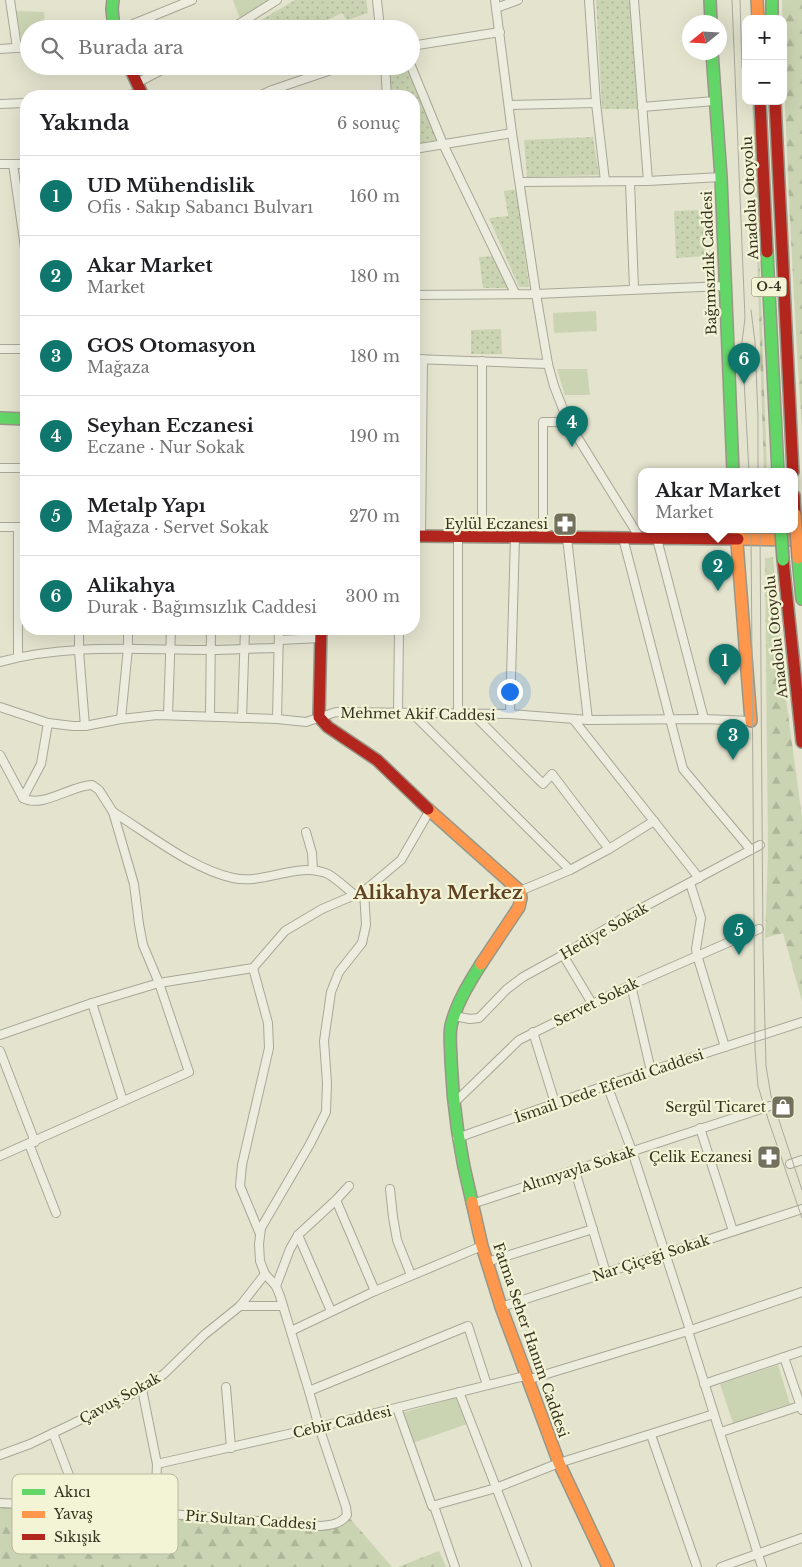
<!DOCTYPE html>
<html lang="tr">
<meta charset="utf-8">
<style>
body{margin:0;font-family:"Libre Baskerville",serif;background:#f6f6f6;color:#202124}
.controls{position:absolute;right:15px;top:15px;display:grid;overflow:hidden;border-radius:10px;box-shadow:0 5px 20px #0002}
.controls button{width:45px;height:45px;display:grid;place-items:center;padding:0;border:0;border-bottom:1px solid #e0e0e0;background:#fff;color:#202124;font:25px sans-serif}
.compass{position:absolute;left:682px;top:15px;width:45px;height:45px;border-radius:50%;background:#fff;box-shadow:0 5px 20px #0002;rotate:252deg}
.you{position:absolute;left:509px;top:691px;width:18px;height:18px;margin:-12px;border:4px solid #fff;border-radius:50%;background:#1a73e8;box-shadow:0 0 0 8px #1a73e833}
.badge{display:grid;place-items:center;width:32px;height:32px;border-radius:50%;background:#0f766e;color:#fff;font-size:16px;font-weight:700}
.pin{position:absolute;translate:-50% -41px;filter:drop-shadow(0 1px 2px #0008)}
.pin::after{content:'';position:absolute;top:26px;width:18px;height:15px;background:inherit;clip-path:polygon(0 0,100% 0,50% 100%)}
.popup{position:absolute;left:638px;top:468px;width:160px;height:65px;box-sizing:border-box;display:grid;place-content:center;border-radius:10px;background:#fff;filter:drop-shadow(0 1px 4px #0005);font-size:16px;white-space:nowrap;color:#757577}
.popup b{font-size:19px;color:#202124}
.popup::after{content:'';position:absolute;left:50%;top:100%;margin-left:-10px;border:10px solid transparent;border-top-color:#fff}
.list{margin:0;padding:0;list-style:none}
h2{display:flex;justify-content:space-between;align-items:center;height:65px;margin:0;padding:0 20px;font-size:21px}
h2 small{font-size:16px;font-weight:400;color:#757577}
.list li{display:grid;grid-template-columns:32px 1fr auto;gap:15px;align-items:center;box-sizing:border-box;height:80px;padding:0 20px;border-top:1px solid #e0e0e0}
.list b{display:block;font-size:19px;white-space:nowrap}
.list p{margin:0;font-size:16px;white-space:nowrap;color:#757577}
.list em{font-size:16px;font-style:normal;color:#757577}
.icon{flex:none;width:28px;height:28px;fill:none;stroke:currentColor;stroke-width:2;stroke-linecap:round;stroke-linejoin:round}
.map{position:relative;flex:none;width:802px;height:1567px;overflow:hidden}
.search{position:absolute;background:#fff;box-shadow:0 5px 20px #0002;left:20px;top:20px;width:400px;height:55px;display:flex;align-items:center;gap:12px;box-sizing:border-box;padding:0 18px;border-radius:28px;color:#757577;font-size:19px}
.panel{position:absolute;background:#fff;box-shadow:0 5px 20px #0002;left:20px;top:90px;width:400px;height:545px;border-radius:20px}
.map>svg:first-child{display:block}
.grass{fill:url(#grass-dots)}
.forest{fill:url(#forest-firs)}
.park{fill:#cad4b2}
.lines{fill:none;stroke-linecap:round;stroke-linejoin:round}
.street-casing{stroke:#a8a797;stroke-width:10}
.fast-casing{stroke:#989787;stroke-width:14}
.slow-casing{stroke:#989787;stroke-width:14}
.jam-casing{stroke:#989787;stroke-width:14}
.street{stroke:#ececdf;stroke-width:8}
.fast{stroke:#63d668;stroke-width:11}
.slow{stroke:#ff974d;stroke-width:11}
.jam{stroke:#b3261e;stroke-width:11}
.tram{stroke:#abaa9f;stroke-width:1}
.fast-bridge-casing{stroke:#8e8c7e;stroke-width:14;stroke-linecap:butt}
.slow-bridge-casing{stroke:#8e8c7e;stroke-width:14;stroke-linecap:butt}
.fast-bridge{stroke:#63d668;stroke-width:11}
.slow-bridge{stroke:#ff974d;stroke-width:11}
.labels{text-anchor:middle;stroke-width:4.5;stroke-linejoin:round;paint-order:stroke}
.shield{fill:#f3f3d5;stroke:#6f6c56;stroke-width:1}
.shield-label{font-size:12px;font-weight:bold;fill:#363220}
.street-label{font-size:14px;fill:#363220;stroke:#f3f3d5}
.poi-label{font-size:14px;fill:#363220;stroke:#f3f3d5;text-anchor:end}
.district-label{font-size:19px;font-weight:bold;fill:#604223;stroke:#f3f3d5}
.key{fill:#f3f3d5;stroke:#bab99f;stroke-width:1}
.key-label{font-size:14px;fill:#363220}
</style>
<div class="map">
<svg width="802" height="1567" viewBox="0 0 802 1567">
<defs>
<pattern id="grass-dots" width="8" height="8" patternUnits="userSpaceOnUse" patternTransform="scale(1.25)"><rect width="8" height="8" fill="#cad4b2"/><path d="M2 2h.1M6 6h.1" fill="none" stroke="#aeb699" stroke-width="1.8" stroke-linecap="round"/></pattern>
<pattern id="forest-firs" width="22" height="20" patternUnits="userSpaceOnUse" patternTransform="scale(1.25)"><rect width="22" height="20" fill="#cad4b2"/><path d="M5 1l3.5 6h-7zM16 11l3.5 6h-7z" fill="#aeb699"/></pattern>
</defs>
<rect width="100%" height="100%" fill="#e3e3ce"/>
<g class="grass">
<polygon points="295,0 366,0 368,13 347,20 342,13 309,29 246,29"/>
<polygon points="596,0 631,0 638,109 602,109"/>
<polygon points="389,66 407,66 438,140 414,144 414,96 392,96"/>
<polygon points="593,137 599,175 527,177 524,140"/>
<polygon points="517,189 529,287 519,287 489,218 508,216 504,191"/>
<polygon points="703,210 705,256 676,258 674,211"/>
<polygon points="494,256 508,288 483,288 479,257"/>
<polygon points="501,329 502,354 471,354 471,330"/>
</g>
<g class="forest">
<path d="M 782,0 L 802,0 L 802,432 C 793,288 785,142 782,0 Z"/>
<polygon points="752,101 754,101 767,472 764,472"/>
<polygon points="773,557 784,684 802,817 802,1001 783,933 765,938 768,855 765,558"/>
<polygon points="0,1503 321,1526 347,1515 392,1567 0,1567"/>
<polygon points="439,1551 446,1567 398,1567"/>
</g>
<g class="park">
<polygon points="233,0 269,0 240,19"/>
<polygon points="16,11 44,12 45,29 29,29 29,42 22,43"/>
<polygon points="596,311 597,331 554,333 553,313"/>
<polygon points="557,369 587,369 590,395 565,395"/>
<polygon points="778,1365 790,1404 733,1423 720,1384"/>
<polygon points="458,1397 467,1424 413,1443 402,1413"/>
</g>
<g class="lines">
<g class="street-casing">
<g id="street">
<polyline points="10,0 17,48"/>
<polyline points="377,0 380,29"/>
<polyline points="495,0 512,133 536,294 548,364 554,386 568,422 640,538"/>
<polyline points="589,0 596,103 605,181"/>
<polyline points="634,0 648,181"/>
<polyline points="496,8 518,0"/>
<polyline points="121,29 192,0"/>
<polyline points="231,29 277,0"/>
<polyline points="411,46 500,32"/>
<polyline points="0,49 29,47"/>
<polyline points="385,66 387,96"/>
<polyline points="411,66 443,144 515,293"/>
<polyline points="137,83 169,66"/>
<polyline points="121,96 142,93"/>
<polyline points="259,96 272,90 343,66"/>
<polyline points="0,104 26,103"/>
<polyline points="509,105 596,103"/>
<polyline points="642,107 714,101"/>
<polyline points="414,149 512,133"/>
<polyline points="0,164 26,164"/>
<polyline points="13,164 26,255"/>
<polyline points="520,182 648,181 721,177"/>
<polyline points="630,182 634,289"/>
<polyline points="414,295 536,294 725,286"/>
<polyline points="0,349 26,349"/>
<polyline points="414,359 548,364"/>
<polyline points="482,361 482,537"/>
<polyline points="0,468 26,468"/>
<polyline points="0,527 26,527"/>
<polyline points="421,536 423,359"/>
<polyline points="543,537 543,422 568,422"/>
<polyline points="567,538 588,720"/>
<polyline points="623,538 683,769 751,850"/>
<polyline points="657,539 704,719"/>
<polyline points="79,629 79,651 85,726"/>
<polyline points="279,640 321,638"/>
<polyline points="18,657 18,527"/>
<path d="M 0,662 C 68,643 140,650 209,650 C 232,650 255,648 278,648"/>
<polyline points="0,707 48,723 73,726 85,726 121,719 157,715 277,719 306,722 336,712 510,714 588,720 704,719 751,721"/>
<polyline points="398,712 399,629"/>
<polyline points="412,713 570,870"/>
<polyline points="458,713 458,537"/>
<polyline points="473,714 543,784 552,774 609,849"/>
<polyline points="510,714 515,537"/>
<polyline points="168,715 171,629"/>
<polyline points="210,716 211,629"/>
<polyline points="242,718 245,629"/>
<polyline points="121,719 128,648 128,629"/>
<polyline points="277,719 279,629"/>
<polyline points="573,719 699,878"/>
<path d="M 0,755 L 23,798 C 41,809 72,785 92,785 L 99,790 L 113,812 L 134,884 L 139,924 L 143,945 L 159,983 L 189,1072 L 0,1156"/>
<polyline points="23,798 41,764 48,723"/>
<path d="M 113,812 C 149,834 192,869 233,878 C 265,885 297,861 328,874 C 337,879 347,889 355,895"/>
<polyline points="306,832 312,853 313,870"/>
<polyline points="690,883 701,918 696,949 697,955 725,1047"/>
<polyline points="520,891 570,870 609,849 654,821"/>
<polyline points="563,955 593,1005"/>
<polyline points="253,968 268,1023 269,1048 242,1165 240,1186 260,1234"/>
<polyline points="631,985 651,1071"/>
<polyline points="92,1003 123,1101"/>
<polyline points="454,1016 470,1019 479,1018 507,989 523,977 563,955 625,917 760,845"/>
<polyline points="533,1032 555,1103"/>
<polyline points="0,1035 92,1003 159,983 253,968 285,931 322,909 364,891 401,860 430,810"/>
<polyline points="0,1051 35,1142"/>
<polyline points="607,1085 632,1151 690,1330"/>
<polyline points="453,1104 519,1040 631,985 759,929"/>
<polyline points="700,1128 733,1231"/>
<polyline points="457,1138 607,1085 802,1022"/>
<polyline points="29,1144 56,1213"/>
<polyline points="790,1164 802,1160"/>
<polyline points="575,1171 606,1273"/>
<polyline points="390,1189 393,1217 397,1240 411,1275"/>
<polyline points="336,1200 375,1291"/>
<polyline points="472,1204 770,1106"/>
<polyline points="298,1235 331,1311"/>
<polyline points="487,1262 593,1229"/>
<polyline points="276,1286 290,1249 298,1235 336,1200 349,1186"/>
<polyline points="240,1306 283,1306"/>
<polyline points="501,1307 802,1209"/>
<polyline points="291,1331 375,1291 482,1246"/>
<polyline points="688,1331 762,1567"/>
<polyline points="784,1357 802,1410"/>
<polyline points="527,1380 688,1331 802,1292"/>
<polyline points="704,1384 802,1351"/>
<polyline points="226,1387 231,1448"/>
<polyline points="142,1389 157,1464 155,1513"/>
<polyline points="309,1391 468,1326 487,1385"/>
<polyline points="459,1392 527,1567"/>
<polyline points="397,1408 432,1506 496,1488 559,1463 714,1414"/>
<polyline points="721,1432 800,1406"/>
<polyline points="53,1433 81,1507"/>
<polyline points="651,1435 697,1567"/>
<polyline points="0,1455 30,1444 70,1425 142,1389 164,1374 204,1335 240,1306 265,1274"/>
<polyline points="157,1464 319,1427 525,1376"/>
<path d="M 0,1503 L 81,1507 L 321,1526 C 331,1525 341,1524 347,1515 L 346,1507 L 319,1427 L 309,1391 L 280,1296 L 276,1286 L 265,1274 L 260,1261 L 259,1244 L 261,1228 L 310,1144 L 326,1112 L 327,1083 L 324,1041 L 331,992 L 339,972 L 362,943 L 366,925 L 364,891"/>
<polyline points="434,1506 455,1567"/>
<polyline points="721,1567 802,1538"/>
</g>
</g>
<g class="fast-casing">
<g id="fast">
<polyline points="113,0 112,9 114,29"/>
<polyline points="710,0 711,22"/>
<polyline points="772,0 772,19"/>
<polyline points="712,52 721,177 733,472"/>
<polyline points="767,252 778,472"/>
<polyline points="0,418 26,419"/>
<polyline points="798,558 802,599"/>
<path d="M 472,1202 C 460,1155 453,1109 451,1061 C 451,1050 449,1037 451,1026 C 456,1004 469,983 481,964"/>
</g>
</g>
<g class="slow-casing">
<g id="slow">
<polyline points="757,0 758,19"/>
<polyline points="736,530 751,721"/>
<polyline points="738,539 802,540"/>
<polyline points="428,809 520,891 521,898 519,907 481,964"/>
<polyline points="472,1202 482,1246 501,1307 559,1463 608,1567"/>
</g>
</g>
<g class="jam-casing">
<g id="jam">
<polyline points="129,66 143,96"/>
<polyline points="760,101 767,252"/>
<polyline points="775,101 793,472"/>
<polyline points="794,496 795,514"/>
<polyline points="414,536 738,539"/>
<polyline points="783,560 802,742"/>
<polyline points="321,629 319,717 328,727 377,760 428,809"/>
</g>
</g>
<use href="#street" class="street"/>
<use href="#fast" class="fast"/>
<use href="#slow" class="slow"/>
<use href="#jam" class="jam"/>
<g class="tram">
<polyline points="732,0 745,318 742,342 749,472"/>
<polyline points="740,0 742,68"/>
<polyline points="751,310 755,342 758,418 758,472"/>
<polyline points="751,530 755,1049 758,1086 768,1119 802,1218"/>
<polyline points="760,530 763,948 766,1066 771,1096 802,1190"/>
</g>
<g class="fast-bridge-casing">
<polyline id="fast-bridge" points="781,530 783,560"/>
</g>
<g class="slow-bridge-casing">
<polyline id="slow-bridge" points="795,514 798,558"/>
</g>
<use href="#fast-bridge" class="fast-bridge"/>
<use href="#slow-bridge" class="slow-bridge"/>
</g>
<defs>
<g id="pharmacy-square" transform="scale(1.25)"><rect x="-9" y="-9" width="18" height="18" rx="4" fill="#73705d" stroke="#f3f3d5"/><path d="M-2-6h4v4h4v4h-4v4h-4v-4h-4v-4h4Z" fill="#fff"/></g>
<g id="shop-square" transform="scale(1.25)"><rect x="-9" y="-9" width="18" height="18" rx="4" fill="#73705d" stroke="#f3f3d5"/><path d="M-5-2.5h2.3a2.7 3.5 0 0 1 5.4 0H5L5.5 6h-11ZM-1.5-2.5h3a1.5 2.3 0 0 0-3 0Z" fill="#fff"/></g>
</defs>
<g fill-rule="evenodd">
<use href="#pharmacy-square" x="565" y="524"/>
<use href="#shop-square" x="783" y="1107"/>
<use href="#pharmacy-square" x="769" y="1157"/>
</g>
<g class="labels">
<rect class="shield" x="751.5" y="277.5" width="35" height="19" rx="4"/>
<g class="shield-label">
<text x="769" y="291">O-4</text>
</g>
<g class="street-label">
<text transform="translate(750 198) rotate(-93)" y="5">Anadolu Otoyolu</text>
<text transform="translate(709 263) rotate(-92)" y="5">Bağımsızlık Caddesi</text>
<text transform="translate(776 637) rotate(-96)" y="5">Anadolu Otoyolu</text>
<text transform="translate(418 714) rotate(1)" y="5">Mehmet Akif Caddesi</text>
<text transform="translate(604 931) rotate(-30)" y="5">Hediye Sokak</text>
<text transform="translate(596 1002) rotate(-26)" y="5">Servet Sokak</text>
<text transform="translate(609 1086) rotate(-19)" y="5">İsmail Dede Efendi Caddesi</text>
<text transform="translate(578 1169) rotate(-18)" y="5">Altınyayla Sokak</text>
<text transform="translate(651 1258) rotate(-18)" y="5">Nar Çiçeği Sokak</text>
<text transform="translate(531 1340) rotate(71)" y="5">Fatma Seher Hanım Caddesi</text>
<text transform="translate(120 1398) rotate(-29)" y="5">Çavuş Sokak</text>
<text transform="translate(342 1422) rotate(-13)" y="5">Cebir Caddesi</text>
<text transform="translate(251 1520) rotate(4)" y="5">Pir Sultan Caddesi</text>
</g>
<g class="poi-label">
<text x="548" y="529">Eylül Eczanesi</text>
<text x="766" y="1112">Sergül Ticaret</text>
<text x="752" y="1162">Çelik Eczanesi</text>
</g>
<g class="district-label">
<text x="438" y="899">Alikahya Merkez</text>
</g>
</g>
<rect x="12" y="1474" width="166" height="80" rx="8" class="key"/>
<rect x="22" y="1489" width="23" height="6" fill="#63d668"/>
<rect x="22" y="1511" width="23" height="7" fill="#ff974d"/>
<rect x="22" y="1534" width="23" height="6" fill="#b3261e"/>
<g class="key-label">
<text x="54" y="1497">Akıcı</text>
<text x="54" y="1519">Yavaş</text>
<text x="54" y="1542">Sıkışık</text>
</g>
</svg>
<div class="controls">
<button>+</button>
<button>−</button>
</div>
<svg class="compass" viewBox="-18 -18 36 36"><path d="M0-13l5 13h-10z" fill="#e53935"/><path d="M0 13l5-13h-10z" fill="#757577"/></svg>
<div class="you"></div>
<div class="pin badge" style="left:725px;top:685px">1</div>
<div class="pin badge" style="left:718px;top:591px">2</div>
<div class="popup"><b>Akar Market</b>Market</div>
<div class="pin badge" style="left:733px;top:760px">3</div>
<div class="pin badge" style="left:572px;top:447px">4</div>
<div class="pin badge" style="left:739px;top:955px">5</div>
<div class="pin badge" style="left:744px;top:384px">6</div>
<div class="search"><svg class="icon" aria-label="search" viewBox="0 0 24 24"><circle cx="10" cy="10" r="6"/><path d="M15 15l6 6"/></svg>Burada ara</div>
<section class="panel">
<h2>Yakında<small>6 sonuç</small></h2>
<ul class="list">
<li><span class="badge">1</span><div><b>UD Mühendislik</b><p>Ofis · Sakıp Sabancı Bulvarı</p></div><em>160 m</em></li>
<li><span class="badge">2</span><div><b>Akar Market</b><p>Market</p></div><em>180 m</em></li>
<li><span class="badge">3</span><div><b>GOS Otomasyon</b><p>Mağaza</p></div><em>180 m</em></li>
<li><span class="badge">4</span><div><b>Seyhan Eczanesi</b><p>Eczane · Nur Sokak</p></div><em>190 m</em></li>
<li><span class="badge">5</span><div><b>Metalp Yapı</b><p>Mağaza · Servet Sokak</p></div><em>270 m</em></li>
<li><span class="badge">6</span><div><b>Alikahya</b><p>Durak · Bağımsızlık Caddesi</p></div><em>300 m</em></li>
</ul>
</section>
</div>
